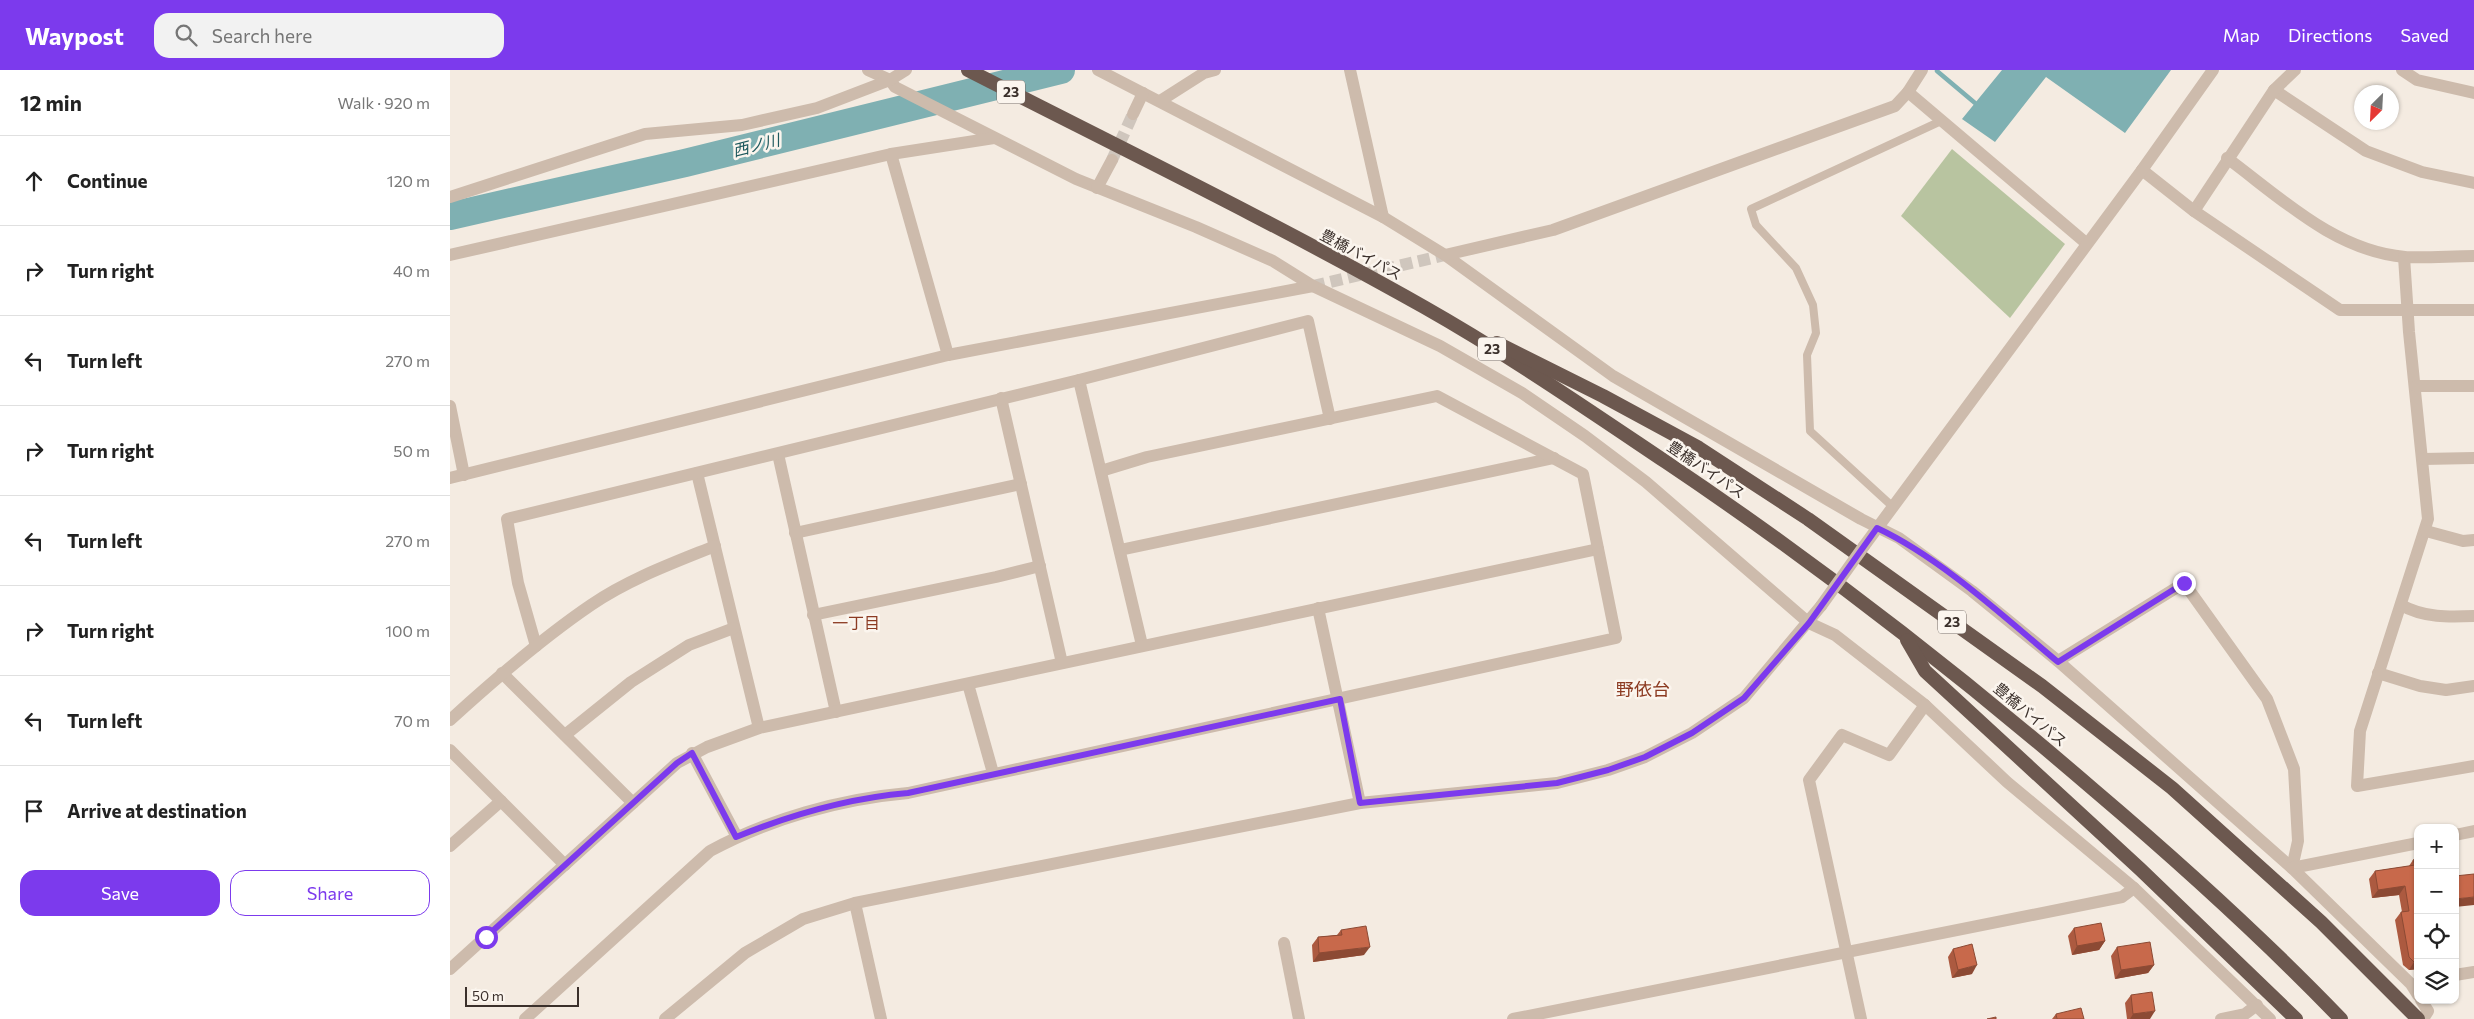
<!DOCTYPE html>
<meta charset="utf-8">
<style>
body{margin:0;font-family:Commissioner,"Noto Sans JP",sans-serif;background:#f2f2f2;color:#222}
.controls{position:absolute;right:15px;bottom:15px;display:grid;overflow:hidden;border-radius:10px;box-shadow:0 1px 4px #0004}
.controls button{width:45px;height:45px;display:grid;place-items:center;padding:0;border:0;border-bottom:1px solid #e0e0e0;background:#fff;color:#222;font:25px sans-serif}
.compass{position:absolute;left:1904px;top:15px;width:45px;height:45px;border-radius:50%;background:#fff;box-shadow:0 1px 4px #0004;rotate:204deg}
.scale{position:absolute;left:15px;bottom:12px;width:114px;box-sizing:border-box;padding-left:5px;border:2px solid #3b302b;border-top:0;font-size:14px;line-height:18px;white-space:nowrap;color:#3b302b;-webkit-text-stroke:4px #fbf5ee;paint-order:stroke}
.stop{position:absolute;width:15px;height:15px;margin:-11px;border:4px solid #7c3aed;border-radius:50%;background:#fff}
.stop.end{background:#7c3aed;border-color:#fff;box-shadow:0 1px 5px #0008}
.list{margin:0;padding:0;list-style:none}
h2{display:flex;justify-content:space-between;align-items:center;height:65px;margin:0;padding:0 20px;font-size:21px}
h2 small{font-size:16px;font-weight:400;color:#767676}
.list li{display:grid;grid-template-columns:32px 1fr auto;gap:15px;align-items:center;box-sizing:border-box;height:90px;padding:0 20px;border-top:1px solid #e0e0e0}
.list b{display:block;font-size:19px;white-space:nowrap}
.list em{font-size:16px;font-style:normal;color:#767676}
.actions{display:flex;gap:10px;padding:15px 20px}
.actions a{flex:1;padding:11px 0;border:1px solid #7c3aed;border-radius:15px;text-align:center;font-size:18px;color:#7c3aed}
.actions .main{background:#7c3aed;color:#fff}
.icon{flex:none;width:28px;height:28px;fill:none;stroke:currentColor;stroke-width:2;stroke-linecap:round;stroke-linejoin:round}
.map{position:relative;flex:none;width:2024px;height:949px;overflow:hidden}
header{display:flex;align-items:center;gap:30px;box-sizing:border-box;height:70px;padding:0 25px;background:#7c3aed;color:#fff}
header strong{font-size:24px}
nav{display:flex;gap:28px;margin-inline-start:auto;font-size:18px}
.search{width:350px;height:45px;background:#f2f2f2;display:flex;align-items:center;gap:12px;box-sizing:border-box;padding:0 18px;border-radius:15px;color:#767676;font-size:19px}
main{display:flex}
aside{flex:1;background:#fff}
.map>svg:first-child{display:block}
.green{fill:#b8c4a0}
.water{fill:#7fb0b2}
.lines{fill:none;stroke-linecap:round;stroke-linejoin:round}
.stream{stroke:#7fb0b2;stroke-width:4.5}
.river{stroke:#7fb0b2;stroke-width:28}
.minor-tunnel{stroke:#cfc6bd;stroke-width:12;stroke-dasharray:12 6;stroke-linecap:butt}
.service{stroke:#cdbbac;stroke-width:8}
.minor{stroke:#cdbbac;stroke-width:12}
.tertiary{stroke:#cdbbac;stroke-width:12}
.trunk{stroke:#6c584f;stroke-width:14}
.tertiary-bridge{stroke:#cdbbac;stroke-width:12}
.wall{fill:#ac5a40}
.shaded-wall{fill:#8c4a34}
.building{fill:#c8694b;stroke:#8c4a34}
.route{stroke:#7c3aed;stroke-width:6}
.labels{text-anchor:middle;stroke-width:5;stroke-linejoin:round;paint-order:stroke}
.shield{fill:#fbf5ee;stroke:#756b66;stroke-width:1}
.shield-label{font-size:14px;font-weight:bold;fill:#3b302b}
.street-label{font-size:15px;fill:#3b302b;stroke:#fbf5ee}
.water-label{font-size:16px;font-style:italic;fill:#1f5a5e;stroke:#fbf5ee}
.neighbourhood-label{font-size:16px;fill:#8c3b22;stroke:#fbf5ee}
.quarter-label{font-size:18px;fill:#8c3b22;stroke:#fbf5ee}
</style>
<header>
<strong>Waypost</strong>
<div class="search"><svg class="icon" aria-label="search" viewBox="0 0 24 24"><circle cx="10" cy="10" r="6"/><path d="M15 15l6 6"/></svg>Search here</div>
<nav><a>Map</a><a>Directions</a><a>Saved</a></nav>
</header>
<main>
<aside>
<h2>12 min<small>Walk · 920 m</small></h2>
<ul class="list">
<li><svg class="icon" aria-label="ahead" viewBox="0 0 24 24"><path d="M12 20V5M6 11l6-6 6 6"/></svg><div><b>Continue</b></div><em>120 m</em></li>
<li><svg class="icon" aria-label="right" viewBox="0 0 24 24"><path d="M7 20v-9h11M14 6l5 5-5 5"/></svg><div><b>Turn right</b></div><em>40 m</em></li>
<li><svg class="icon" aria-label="left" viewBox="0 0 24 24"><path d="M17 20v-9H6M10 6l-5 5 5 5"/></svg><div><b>Turn left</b></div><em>270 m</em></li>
<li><svg class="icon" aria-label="right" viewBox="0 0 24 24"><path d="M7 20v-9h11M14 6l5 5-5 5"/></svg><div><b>Turn right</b></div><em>50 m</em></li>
<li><svg class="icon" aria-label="left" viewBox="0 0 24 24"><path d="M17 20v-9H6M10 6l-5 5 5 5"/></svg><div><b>Turn left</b></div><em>270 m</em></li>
<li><svg class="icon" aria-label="right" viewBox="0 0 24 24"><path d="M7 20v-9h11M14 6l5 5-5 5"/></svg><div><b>Turn right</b></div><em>100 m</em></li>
<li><svg class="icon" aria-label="left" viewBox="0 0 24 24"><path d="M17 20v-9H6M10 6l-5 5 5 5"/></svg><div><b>Turn left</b></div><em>70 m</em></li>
<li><svg class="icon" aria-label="arrive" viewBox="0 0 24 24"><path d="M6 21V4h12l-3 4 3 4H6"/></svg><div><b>Arrive at destination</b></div></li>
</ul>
<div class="actions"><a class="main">Save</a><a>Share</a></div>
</aside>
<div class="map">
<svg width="2024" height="949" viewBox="0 0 2024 949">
<rect width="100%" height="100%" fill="#f4ebe1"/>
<polygon class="green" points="1502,79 1615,174 1560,248 1451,146"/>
<polygon class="water" points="1552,0 1721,0 1675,63 1596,7 1545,72 1512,49"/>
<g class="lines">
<polyline class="stream" points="1487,1 1525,33"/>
<polyline class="river" points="0,146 235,93 611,0"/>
<g class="minor-tunnel">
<polyline points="662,90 683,44"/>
<polyline points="863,216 995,185"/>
</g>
<polyline class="service" points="1442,436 1360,361 1357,285 1366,263 1363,235 1346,198 1306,155 1301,139 1491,51"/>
<g class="minor">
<polyline points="418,0 440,10 445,17 626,109 746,157 823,191 863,216 990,276 1072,323 1135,366 1196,412 1359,553 1385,565 1475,635 1557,712 1684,818 1820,949"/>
<polyline points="648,0 933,147 995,185 1163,306 1411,449 1449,468 1522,521 1608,591 1842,798 1961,914 1968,925"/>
<polyline points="900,0 933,147"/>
<polyline points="1952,0 1967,10 2024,23"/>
<polyline points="1824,20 1916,81 1972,102 2024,113"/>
<polyline points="1458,22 1636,173"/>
<polyline points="710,31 754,3 765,0"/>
<polyline points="683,44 693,23"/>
<polyline points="441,84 498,285"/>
<path d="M 1777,88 C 1831,128 1885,181 1955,187 C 1978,188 2001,186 2024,186"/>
<polyline points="647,118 662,90"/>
<polyline points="0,127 195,64 292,55 367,38 440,10 456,0"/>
<polyline points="1744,141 1824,20 1845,0"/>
<polyline points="0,185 441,84 544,68"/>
<polyline points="995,185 1103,160 1445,36 1458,22 1472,0"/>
<polyline points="1954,187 1959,262 1978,449 1910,661 1907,716 2024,696"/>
<polyline points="629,310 692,575"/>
<polyline points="1966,316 2024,316"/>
<polyline points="551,328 612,593"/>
<polyline points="0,336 14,405"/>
<polyline points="328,384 386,642"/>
<polyline points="1973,389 2024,388"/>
<polyline points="247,403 309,658"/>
<polyline points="0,408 498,285 863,216"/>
<polyline points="1976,461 2013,471 2024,470"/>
<polyline points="345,463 571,414"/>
<polyline points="670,480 1104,388"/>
<path d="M 1951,535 C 1974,548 1999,547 2024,546"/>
<polyline points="868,538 910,733"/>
<polyline points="363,545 546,507 590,496"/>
<polyline points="86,576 68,513 57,449 629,310 858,251 880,349"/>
<polyline points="1608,591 1734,513 1817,629 1844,699 1848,771 1842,798"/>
<polyline points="52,603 183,733"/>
<polyline points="1928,603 1970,616 1996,620 2024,616"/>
<polyline points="518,614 543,703"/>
<path d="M 0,650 C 45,609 91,569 141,535 C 179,509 223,493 265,476"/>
<polyline points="115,665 181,612 239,575 284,558"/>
<polyline points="0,680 115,795"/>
<polyline points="242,683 287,767"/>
<polyline points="2005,765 2024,761"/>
<polyline points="0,776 51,731"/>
<polyline points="1842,798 1968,773"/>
<polyline points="405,833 431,949"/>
<polyline points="834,873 849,949"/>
<polyline points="0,899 227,693 257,677 309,658 1148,479"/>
<polyline points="2005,905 2024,902"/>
<polyline points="1971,930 1978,941 1973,949"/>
<path d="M 75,949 L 260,781 C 319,749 390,729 458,723 L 1166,568 L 1133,404 L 987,326 L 697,387 L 651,401"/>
<polyline points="1063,949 1672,827 1684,818"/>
<polyline points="1411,949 1359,710 1392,665 1439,685 1475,635"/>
<polyline points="1771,949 1795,944 1807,935"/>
</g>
<g class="tertiary">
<polyline points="1692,100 1744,141 1890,240 2024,240"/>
<polyline points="1414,476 1692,100 1763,0"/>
<polyline points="215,949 295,883 353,849 405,833 910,733 1107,713 1158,700 1195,687 1242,663 1294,628 1371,536"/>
</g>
<g class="trunk">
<path d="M 518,0 C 671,78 825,153 974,237 C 1057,284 1137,339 1216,392 C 1365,492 1507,602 1644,720 C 1730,793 1813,868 1891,949"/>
<polyline points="1047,273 1153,326 1249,378 1358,449 1592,616 1722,718 1871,852 1968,949"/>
<polyline points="1457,570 1475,601 1690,799 1846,949"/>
</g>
<polyline class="tertiary-bridge" points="1371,536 1414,476"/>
</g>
<g class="wall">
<polygon points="1968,788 1968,899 1959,900 1953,895 1945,850 1951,842 1952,842 1949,825 1922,828 1919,809 1925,801 1959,796 1963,790"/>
<polygon points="1624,858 1655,871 1649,880 1622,885 1618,866"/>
<polygon points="891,860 914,885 863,892 862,875 868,867 887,865"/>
<polygon points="1667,877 1704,895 1698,903 1665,909 1661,886"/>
<polygon points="1503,879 1522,904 1502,908 1498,887"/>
<polygon points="1681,925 1700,949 1677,949 1675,933"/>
<polygon points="1606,944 1607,949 1602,949"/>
</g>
<g class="shaded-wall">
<polygon points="1955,816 1949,825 1922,828 1928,820"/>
<polygon points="2024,827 2024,835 2005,837 2005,829"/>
<polygon points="1655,871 1649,880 1622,885 1627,876"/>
<polygon points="920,877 914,885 863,892 869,883"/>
<polygon points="1964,892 1968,892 1968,899 1959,900"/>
<polygon points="1527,895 1522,904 1502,908 1508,900"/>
<polygon points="1704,895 1698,903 1665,909 1671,900"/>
<polygon points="1705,941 1700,949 1680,949 1683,944"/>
</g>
<g class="building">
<polygon points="1968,788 1968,892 1964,892 1959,887 1951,842 1959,841 1955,816 1928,820 1925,801 1965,795 1963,790"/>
<polygon points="2024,804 2024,827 2005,829 2005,806"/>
<polygon points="1651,853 1655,871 1627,876 1624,858"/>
<polygon points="916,856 920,877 869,883 868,867 892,865 891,860"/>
<polygon points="1700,872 1704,895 1671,900 1667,877"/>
<polygon points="1522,874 1527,895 1508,900 1503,879"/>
<polygon points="1702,922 1705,941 1683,944 1681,925"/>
<polygon points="1631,938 1634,949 1607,949 1606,944"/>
<polygon points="1546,947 1546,949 1537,949"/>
</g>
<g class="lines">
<path class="route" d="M 36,867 L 227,693 L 242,683 L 286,767 C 340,745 400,728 458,723 L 890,629 L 910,733 L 1107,713 L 1158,700 L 1195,687 L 1242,663 L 1294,628 L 1359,553 L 1427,458 C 1491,488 1553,546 1608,592 L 1734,513"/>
</g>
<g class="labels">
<g class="shield">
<rect x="547" y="10.5" width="28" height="23" rx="4"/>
<rect x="1028" y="267.5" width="28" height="23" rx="4"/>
<rect x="1488" y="540.5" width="28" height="23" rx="4"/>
</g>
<g class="shield-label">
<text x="561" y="27">23</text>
<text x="1042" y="284">23</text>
<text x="1502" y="557">23</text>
</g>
<g class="street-label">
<text transform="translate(911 185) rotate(28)" y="5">豊橋バイパス</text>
<text transform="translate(1256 400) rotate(34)" y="5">豊橋バイパス</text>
<text transform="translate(1580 645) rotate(40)" y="5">豊橋バイパス</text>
</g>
<g class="water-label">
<text transform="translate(306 75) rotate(-14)" y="6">西ノ川</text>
</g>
<g class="neighbourhood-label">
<text x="406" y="559">一丁目</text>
</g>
<g class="quarter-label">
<text x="1193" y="626">野依台</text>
</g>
</g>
</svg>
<div class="controls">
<button>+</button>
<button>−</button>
<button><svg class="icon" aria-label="locate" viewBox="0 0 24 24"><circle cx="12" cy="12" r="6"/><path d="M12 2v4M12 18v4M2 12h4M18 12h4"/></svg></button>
<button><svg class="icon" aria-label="layers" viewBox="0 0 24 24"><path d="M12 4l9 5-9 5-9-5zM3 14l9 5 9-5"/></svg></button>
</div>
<svg class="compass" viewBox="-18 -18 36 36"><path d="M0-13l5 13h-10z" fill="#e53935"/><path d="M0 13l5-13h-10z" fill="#767676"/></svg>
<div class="scale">50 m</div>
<div class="stop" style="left:36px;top:867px"></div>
<div class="stop end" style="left:1734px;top:513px"></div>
</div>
</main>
